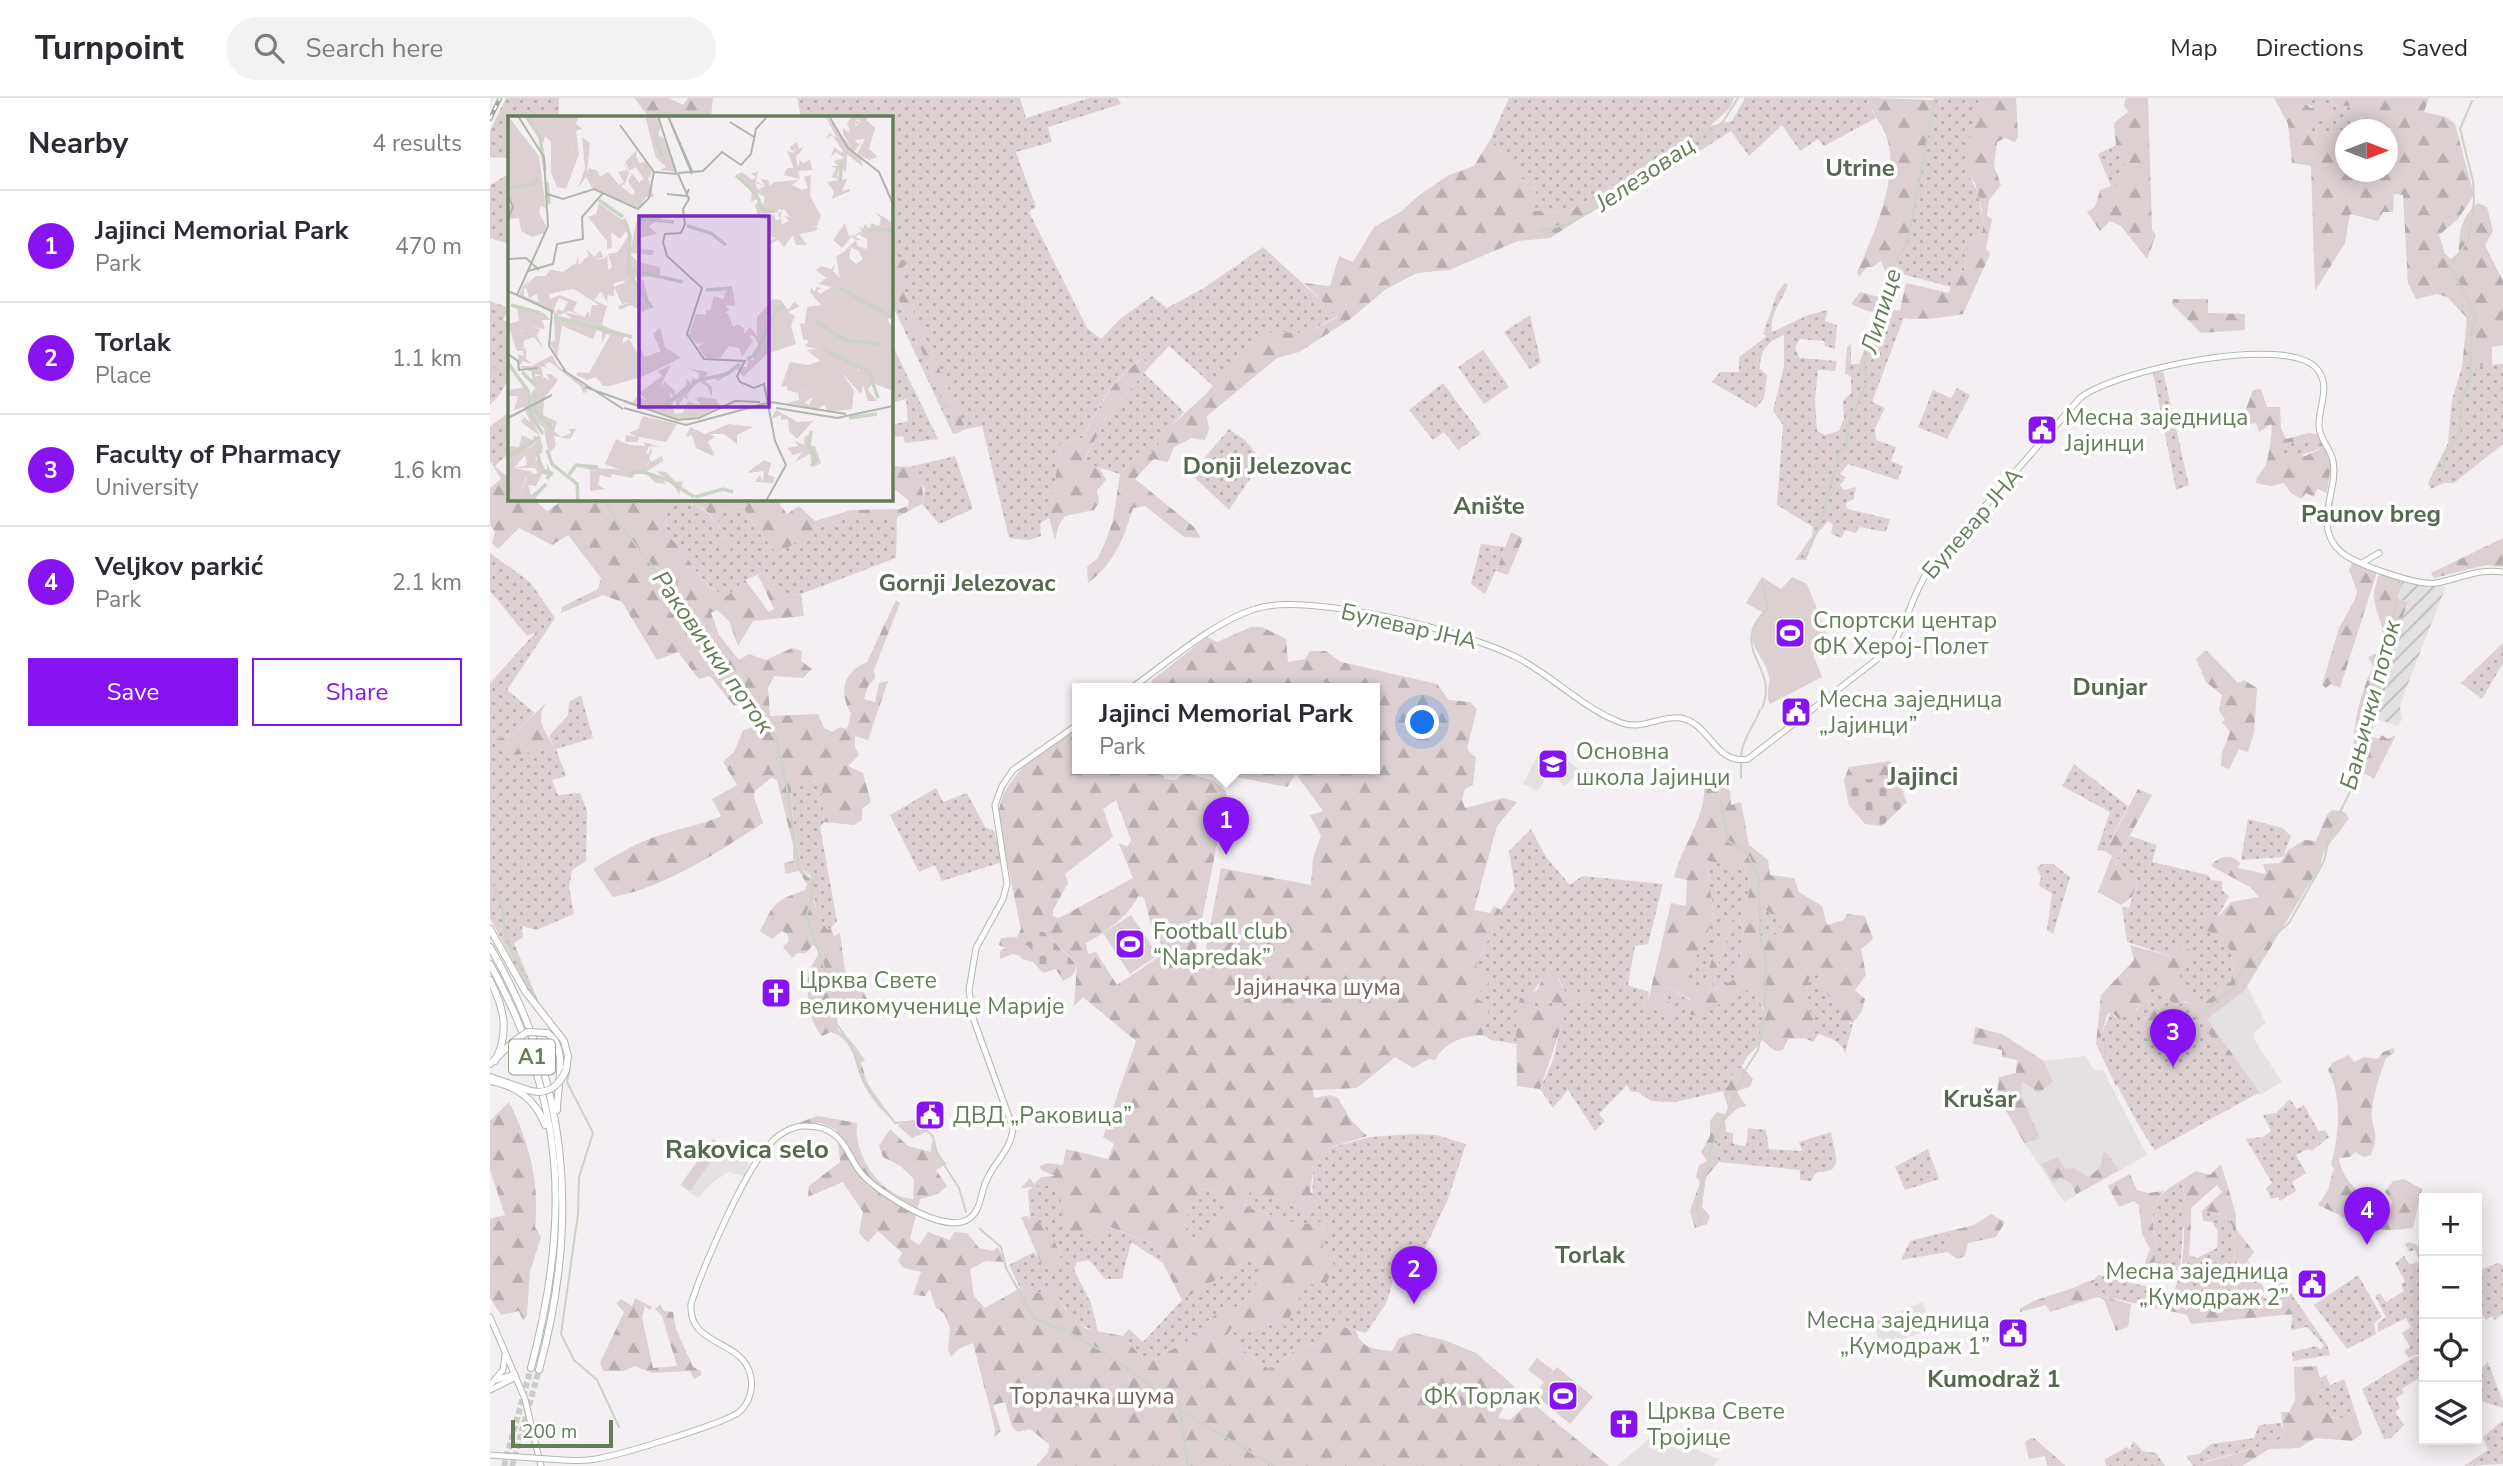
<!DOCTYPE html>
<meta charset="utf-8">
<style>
body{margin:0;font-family:"Nunito Sans",sans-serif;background:#f2f2f3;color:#2b2b33}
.controls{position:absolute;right:21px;bottom:21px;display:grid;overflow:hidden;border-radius:0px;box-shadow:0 4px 18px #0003}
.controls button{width:63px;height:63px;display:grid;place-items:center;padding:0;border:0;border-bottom:2px solid #e1e1e2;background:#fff;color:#2b2b33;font:35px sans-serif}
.compass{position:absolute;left:1845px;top:21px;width:63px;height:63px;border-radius:50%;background:#fff;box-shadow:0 4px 18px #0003;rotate:90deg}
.scale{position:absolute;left:21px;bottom:18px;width:102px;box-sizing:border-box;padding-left:7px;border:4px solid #667d5c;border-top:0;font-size:19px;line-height:24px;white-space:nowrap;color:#667d5c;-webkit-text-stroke:5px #fff;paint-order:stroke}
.you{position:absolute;left:933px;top:625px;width:24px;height:24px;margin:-18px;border:5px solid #fff;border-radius:50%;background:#1a73e8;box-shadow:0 0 0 10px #1a73e833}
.badge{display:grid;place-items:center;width:46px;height:46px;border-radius:50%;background:#8712f2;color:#fff;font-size:23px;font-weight:700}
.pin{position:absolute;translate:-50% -58px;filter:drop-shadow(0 2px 4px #0008)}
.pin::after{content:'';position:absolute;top:37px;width:24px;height:21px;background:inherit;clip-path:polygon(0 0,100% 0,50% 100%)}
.popup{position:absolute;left:582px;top:585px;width:308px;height:91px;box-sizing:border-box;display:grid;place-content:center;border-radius:0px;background:#fff;filter:drop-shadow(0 2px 5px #0005);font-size:23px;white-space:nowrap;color:#7c7c81}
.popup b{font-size:26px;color:#2b2b33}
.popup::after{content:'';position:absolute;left:50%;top:100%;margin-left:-14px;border:14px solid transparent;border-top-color:#fff}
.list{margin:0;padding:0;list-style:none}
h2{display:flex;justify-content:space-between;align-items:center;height:91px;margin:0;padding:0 28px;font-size:30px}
h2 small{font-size:23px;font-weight:400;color:#7c7c81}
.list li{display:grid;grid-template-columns:46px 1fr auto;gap:21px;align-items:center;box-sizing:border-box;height:112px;padding:0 28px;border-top:2px solid #e1e1e2}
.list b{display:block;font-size:26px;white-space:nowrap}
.list p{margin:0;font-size:23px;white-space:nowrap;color:#7c7c81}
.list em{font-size:23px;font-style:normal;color:#7c7c81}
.actions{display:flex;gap:14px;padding:21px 28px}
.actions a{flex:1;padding:16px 0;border:2px solid #8712f2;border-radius:0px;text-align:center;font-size:24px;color:#8712f2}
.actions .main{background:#8712f2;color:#fff}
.icon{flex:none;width:38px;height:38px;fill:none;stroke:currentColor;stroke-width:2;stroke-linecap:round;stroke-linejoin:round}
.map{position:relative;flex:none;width:2013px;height:1368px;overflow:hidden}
header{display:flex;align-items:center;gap:42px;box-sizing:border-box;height:98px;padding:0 35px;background:#fff;border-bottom:2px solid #e1e1e2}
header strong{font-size:33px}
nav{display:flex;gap:38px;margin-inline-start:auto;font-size:24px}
.search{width:490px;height:63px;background:#f2f2f3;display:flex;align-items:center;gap:18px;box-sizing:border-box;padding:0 24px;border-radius:38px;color:#7c7c81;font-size:26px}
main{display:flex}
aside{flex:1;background:#fff}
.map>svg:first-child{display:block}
.built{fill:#e3e1e1}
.industrial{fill:url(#industrial-furrows)}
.green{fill:url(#green-dots)}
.forest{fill:url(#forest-firs);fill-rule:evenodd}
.cemetery{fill:url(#cemetery-stones)}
.pitch{fill:#dcd0d2}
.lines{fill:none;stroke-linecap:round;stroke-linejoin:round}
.stream{stroke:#cbd3c5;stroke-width:2}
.highway-tunnel{stroke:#c9cdc6;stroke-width:6;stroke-dasharray:6 3;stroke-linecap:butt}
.major-casing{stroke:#b0b8ad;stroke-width:7}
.highway-casing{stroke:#b0b6ad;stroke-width:8}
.major{stroke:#fff;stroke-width:5}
.highway{stroke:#fff;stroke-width:6}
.rail-casing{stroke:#9fa99b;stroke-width:4.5}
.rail{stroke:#fff;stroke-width:2;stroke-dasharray:5;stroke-linecap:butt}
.major-bridge-casing{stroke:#b0b8ad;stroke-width:7;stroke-linecap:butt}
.highway-bridge-casing{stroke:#b0b6ad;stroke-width:8;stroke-linecap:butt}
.major-bridge{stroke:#fff;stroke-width:5}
.highway-bridge{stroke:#fff;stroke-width:6}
.labels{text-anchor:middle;stroke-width:7;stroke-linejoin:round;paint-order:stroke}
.shield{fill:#fff;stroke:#94a48d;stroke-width:2}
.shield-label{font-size:21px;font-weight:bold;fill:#667d5c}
.poi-label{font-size:23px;fill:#667d5c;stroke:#fff;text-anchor:start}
.street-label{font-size:23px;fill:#667d5c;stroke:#fff}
.park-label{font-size:23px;fill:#7a6260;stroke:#fff}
.neighbourhood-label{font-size:24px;font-weight:bold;fill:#56684f;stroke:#fff}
.water-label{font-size:24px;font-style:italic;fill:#667a58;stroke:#fff}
.quarter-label{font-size:26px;font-weight:bold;fill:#56684f;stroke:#fff}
.inset-river{fill:none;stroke:#cbd3c5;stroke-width:3.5}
.inset-road{fill:none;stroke:#aeb7a9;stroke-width:2}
.view{fill:#7b2cbf;fill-opacity:0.15;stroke:#7b2cbf;stroke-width:3.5}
.inset-edge{fill:none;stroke:#667d5c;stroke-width:3.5}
</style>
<header>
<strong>Turnpoint</strong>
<div class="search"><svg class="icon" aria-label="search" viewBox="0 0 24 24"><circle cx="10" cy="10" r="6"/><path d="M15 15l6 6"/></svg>Search here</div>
<nav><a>Map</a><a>Directions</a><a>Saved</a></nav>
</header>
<main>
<aside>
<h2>Nearby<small>4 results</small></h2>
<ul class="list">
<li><span class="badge">1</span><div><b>Jajinci Memorial Park</b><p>Park</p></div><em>470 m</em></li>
<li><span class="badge">2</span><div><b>Torlak</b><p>Place</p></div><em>1.1 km</em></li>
<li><span class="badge">3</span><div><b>Faculty of Pharmacy</b><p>University</p></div><em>1.6 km</em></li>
<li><span class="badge">4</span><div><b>Veljkov parkić</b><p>Park</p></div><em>2.1 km</em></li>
</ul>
<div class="actions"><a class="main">Save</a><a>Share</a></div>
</aside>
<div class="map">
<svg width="2013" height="1368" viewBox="0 0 2013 1368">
<defs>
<pattern id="industrial-furrows" width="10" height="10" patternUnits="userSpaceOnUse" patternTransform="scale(1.75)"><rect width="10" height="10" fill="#e3e1e1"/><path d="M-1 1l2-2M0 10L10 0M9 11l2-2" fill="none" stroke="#bcbcba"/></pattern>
<pattern id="green-dots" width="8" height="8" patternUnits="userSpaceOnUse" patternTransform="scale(1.75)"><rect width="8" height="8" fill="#dcd0d2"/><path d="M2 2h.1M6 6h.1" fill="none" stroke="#b6aeae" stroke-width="1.8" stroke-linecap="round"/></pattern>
<pattern id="forest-firs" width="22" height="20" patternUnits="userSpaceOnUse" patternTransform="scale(1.75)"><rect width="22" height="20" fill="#dcd0d2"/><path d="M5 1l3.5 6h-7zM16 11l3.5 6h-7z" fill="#b6aeae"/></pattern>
<pattern id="cemetery-stones" width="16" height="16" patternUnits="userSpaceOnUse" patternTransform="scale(1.75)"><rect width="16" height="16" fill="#dcd0d2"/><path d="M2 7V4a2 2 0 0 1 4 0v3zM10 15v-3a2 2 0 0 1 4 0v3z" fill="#b6aeae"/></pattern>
</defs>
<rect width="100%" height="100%" fill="#f4eff3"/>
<g class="built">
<polygon points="1064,652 1091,673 1075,688 1058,675 1048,693 1033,686 1049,654 1059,660"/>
<polygon points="1757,888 1776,925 1765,933 1764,941 1792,984 1771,996 1717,921"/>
<polygon points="1596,958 1604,972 1613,972 1657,1057 1574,1104 1535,1046 1549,1040 1531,997 1532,982 1549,995 1563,984 1554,963"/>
<polygon points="223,1041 259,1065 254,1078 238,1074 222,1085 208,1100 190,1087"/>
<polygon points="1432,1204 1443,1231 1392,1248 1382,1225"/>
<polygon points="1167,1334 1228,1361 1224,1368 1127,1368"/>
</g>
<polygon class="industrial" points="1906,480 1923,486 1956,488 1917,588 1910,609 1912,621 1908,628 1884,620 1881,606"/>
<g class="green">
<polygon points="16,0 69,0 69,19 19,19 19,60 0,59 0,33"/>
<path d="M 307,0 L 530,0 L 536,20 L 599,0 L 628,0 L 631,6 L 558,29 L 562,44 L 526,54 L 546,109 L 539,114 L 597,230 L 611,241 L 630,221 L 662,198 L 677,210 L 714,190 L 773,149 L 848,218 L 816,235 L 781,234 L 737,272 L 723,288 L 679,248 L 659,269 L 652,260 C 623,280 608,308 593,340 L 571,344 L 559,420 L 550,425 L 551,438 L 539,442 L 519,440 L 492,328 L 476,331 L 407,176 L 418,164 L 401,156 L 401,19 L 311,19 Z"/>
<polygon points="1019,0 1244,0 1240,10 1220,28 1242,23 1255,0 1383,0 1378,4 1386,20 1334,48 1328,41 1310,53 1292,27 1259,58 1241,33 1180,72 1170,59 1078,114 1043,113 1046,91 1033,82 1001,40"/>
<path d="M 1445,0 L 1489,0 L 1476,74 C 1490,92 1492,111 1493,133 L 1477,148 L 1474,174 L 1466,172 L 1461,189 L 1412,176 L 1405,166 L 1418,142 Z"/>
<polygon points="1817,0 1838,0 1847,8 1862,7 1865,31 1822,36 1814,29 1821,21 1842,18 1815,6"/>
<polygon points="1626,47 1637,74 1623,93 1608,56"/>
<polygon points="19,76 19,146 0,140 0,87"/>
<polygon points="401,184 468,335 463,336 401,204"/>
<path d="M 1295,185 L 1298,187 C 1292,203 1279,216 1282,234 L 1318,217 L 1338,212 L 1335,223 L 1347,227 L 1345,251 L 1335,248 L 1334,243 L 1310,241 L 1305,250 L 1310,260 L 1347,263 L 1345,273 L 1328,272 L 1325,302 L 1327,333 L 1335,337 L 1349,333 L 1354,320 L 1353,303 L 1361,295 L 1361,279 L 1355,275 L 1357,249 L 1361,245 L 1361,266 L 1369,266 L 1386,220 L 1414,219 L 1382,304 L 1395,310 L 1385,330 L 1386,342 L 1406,349 L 1401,363 L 1413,368 L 1408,382 L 1358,366 L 1350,376 L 1356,379 L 1350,387 L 1354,392 L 1366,389 L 1364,401 L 1356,405 L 1357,411 L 1400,421 L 1396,434 L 1369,429 L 1366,435 L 1355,432 L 1351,440 L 1341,436 L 1343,427 L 1338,423 L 1322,442 L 1314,462 L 1305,462 L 1322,438 L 1323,429 L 1287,407 L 1293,327 L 1283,313 L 1294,268 L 1294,237 C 1277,244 1270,252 1270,271 L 1277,277 L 1274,300 L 1266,310 L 1222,284 L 1230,274 L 1249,274 L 1249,259 L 1277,238 L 1273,236 L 1287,195 Z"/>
<path d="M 0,203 L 19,210 L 13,222 L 19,225 C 19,259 27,283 0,307 Z"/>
<polygon points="1040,217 1051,265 1040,271 1014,234"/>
<polygon points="401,244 448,341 415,345 413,338 401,339 401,327 418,323 416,301 401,305"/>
<polygon points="993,252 1019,289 994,306 968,269"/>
<polygon points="2013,266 2013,346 1964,385 1954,385 1941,391 1938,385 1958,345 1962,302 1972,269"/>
<polygon points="1673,273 1699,387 1686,392 1663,275"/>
<polygon points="654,275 694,314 673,336 667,351 645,360 630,376 593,365 617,319"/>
<polygon points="953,285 991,336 968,352 954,334 943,342 919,312"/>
<polygon points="1467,290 1480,297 1457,341 1428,329 1443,292 1461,300"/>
<polygon points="19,314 19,355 5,368 0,363 0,329"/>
<polygon points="739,331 755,342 772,363 739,412 700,375 713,367 713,362"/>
<polygon points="1829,340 1834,349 1799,361 1793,357 1796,345"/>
<polygon points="465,358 483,411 449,426 432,406 435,391 419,369"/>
<path d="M 173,401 L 192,401 L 194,405 C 224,409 227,430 239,455 L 225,415 L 253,408 C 259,425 277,441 287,456 L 327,430 L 360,419 L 407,419 L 406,460 L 311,496 L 289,498 L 274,474 L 255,482 L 237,498 C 203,485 204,457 176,437 L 177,416 L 169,403 Z"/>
<polygon points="991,446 1016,449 995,496 981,486"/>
<polygon points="0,455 40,484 65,520 17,592 45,615 21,638 7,641 65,651 59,638 78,617 79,604 91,597 103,640 66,651 76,678 62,682 68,697 90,695 97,713 96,763 82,772 79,789 84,816 46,832 32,828 33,839 24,845 51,910 41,897 0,820 0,585 46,534 37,538 0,493"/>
<polygon points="2013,545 2013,565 1992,601 1971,585"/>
<polygon points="1584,666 1638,708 1615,753 1607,752 1620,714 1572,688"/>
<polygon points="332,681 334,724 330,729 347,823 339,832 327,817 321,778 312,771 303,721 301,686"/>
<polygon points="446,690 453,704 477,695 495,729 504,733 512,764 452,783 445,767 429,774 400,717"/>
<polygon points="1758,721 1792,730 1801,738 1793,759 1751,762"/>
<path d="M 1041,731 L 1056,759 L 1080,787 L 1092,778 L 1173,786 L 1158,846 L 1145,848 L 1138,887 L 1159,894 L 1158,908 L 1183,912 L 1173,894 L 1177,889 L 1201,903 L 1197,910 L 1201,917 L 1262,889 C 1271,906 1282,923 1272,942 C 1266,953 1258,953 1252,969 L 1243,973 L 1239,987 L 1233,993 L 1185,1004 L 1161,1003 L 1148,994 L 1141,994 L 1137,987 L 1109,1016 L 1115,1023 L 1105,1033 L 1078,992 L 1063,1010 L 1050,991 L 1063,962 L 1075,913 L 1044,910 L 1045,903 L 1085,906 L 1098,901 L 1094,894 L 1076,896 L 1069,881 L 1052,881 L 1041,897 L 1027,946 L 1001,942 L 993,937 L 998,908 L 986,900 L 986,869 L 1011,812 L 1025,791 L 1019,753 Z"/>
<polygon points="1640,738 1667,747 1662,764 1718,777 1721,782 1732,783 1732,792 1739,798 1728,818 1744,863 1741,883 1712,908 1691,884 1689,875 1705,855 1680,858 1637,844 1632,809 1639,810 1648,782 1625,765"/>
<path d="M 1216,761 L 1250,761 C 1266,787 1259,796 1250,823 L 1254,831 L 1247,880 L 1219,895 L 1243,821 L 1211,895 L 1192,889 L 1224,819 Z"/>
<polygon points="1552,766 1563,766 1580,779 1563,836 1557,832 1562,795 1549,788 1551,779 1547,769"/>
<polygon points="1274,812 1291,820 1291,839 1268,841 1267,816"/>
<path d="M 1328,876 L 1339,899 L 1352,907 L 1360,927 L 1363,925 L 1355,956 C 1352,943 1340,940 1329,936 L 1323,944 L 1315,940 L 1324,923 L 1315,903 L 1319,881 Z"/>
<path d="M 1663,890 L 1677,896 L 1684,903 L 1701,905 L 1705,917 L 1765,995 L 1768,995 L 1665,1052 C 1651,1034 1612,963 1609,941 L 1621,914 L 1626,920 L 1647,912 L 1653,903 L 1662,902 L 1666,907 L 1646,930 L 1653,933 L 1665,922 L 1670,908 L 1656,896 Z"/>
<polygon points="1800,1001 1807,1011 1814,1007 1829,1034 1835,1032 1839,1039 1822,1053 1818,1051 1806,1057 1816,1075 1802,1084 1806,1093 1790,1103 1788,1099 1781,1101 1776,1090 1782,1085 1756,1041 1773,1039 1781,1033 1773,1017 1786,1015"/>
<path d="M 1258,1030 L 1276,1032 L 1279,1051 L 1312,1053 L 1309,1044 L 1341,1034 C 1343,1054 1358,1075 1326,1074 L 1321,1083 L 1310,1082 L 1310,1072 L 1229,1064 C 1222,1051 1228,1045 1236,1034 L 1243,1035 L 1243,1046 L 1256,1048 Z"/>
<path d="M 925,1036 L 946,1037 L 976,1046 L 958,1101 L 928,1165 L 909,1160 L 897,1204 L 876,1235 L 854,1229 L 854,1210 L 828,1246 L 810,1248 L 780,1272 L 736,1239 L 742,1230 L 749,1238 L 778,1226 L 792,1231 C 818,1188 814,1176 810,1127 L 754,1108 L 761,1091 L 822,1115 L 823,1074 L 835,1051 L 880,1039 Z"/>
<polygon points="1438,1051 1449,1081 1415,1092 1405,1069"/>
<path d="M 1692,1082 L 1695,1102 L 1690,1173 L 1668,1168 L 1665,1164 C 1671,1123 1645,1109 1692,1082 Z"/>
<path d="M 550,1086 L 569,1087 L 617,1140 L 619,1129 L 671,1149 L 673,1165 L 641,1144 L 632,1181 L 615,1181 L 599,1162 L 587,1164 L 584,1172 L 601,1205 L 608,1234 C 587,1229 574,1210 564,1192 L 547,1195 L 530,1190 L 519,1167 L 544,1154 L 550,1163 L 571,1158 C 560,1143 560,1127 540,1123 L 538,1092 Z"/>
<polygon points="711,1091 725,1093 740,1107 706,1144 693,1124"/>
<path d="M 1712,1113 C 1726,1114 1738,1116 1743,1130 L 1747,1206 L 1692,1212 L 1684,1210 L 1685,1201 L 1693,1196 L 1699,1157 L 1707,1160 L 1727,1150 L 1728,1133 L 1722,1124 L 1713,1123 Z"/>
<polygon points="1460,1133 1457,1154 1411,1162 1420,1143"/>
<polygon points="1919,1144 1934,1149 1934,1257 1927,1256 1919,1260 1914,1253 1920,1249 1912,1235 1921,1229 1916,1220 1888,1234 1888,1225 1896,1219 1885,1198 1890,1195 1896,1204 1914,1193 1911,1186 1915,1183 1905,1165 1914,1158 1920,1167 1930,1163 1925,1152 1919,1154 1915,1146"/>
<polygon points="760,1161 778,1172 746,1213 734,1208 698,1243 657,1265 633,1238 639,1231 653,1244 692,1202"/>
<polygon points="2008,1165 2013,1167 2013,1216 2004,1222 2002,1218 1996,1222 1987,1210 1987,1173"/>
<polygon points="1784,1171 1837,1247 1840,1257 1803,1263 1802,1254 1826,1248 1831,1252 1834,1247 1817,1229 1801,1232 1803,1203"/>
<polygon points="1608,1177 1680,1194 1677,1209 1680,1213 1607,1197 1600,1187"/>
<polygon points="1868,1177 1892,1219 1884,1225 1886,1236 1857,1251 1824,1207"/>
<polygon points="1926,1258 1934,1259 1934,1270 1928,1274 1930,1279 1912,1291 1914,1295 1906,1300 1910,1310 1905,1314 1914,1327 1901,1340 1894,1341 1872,1291"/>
<polygon points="1998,1264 2013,1304 2013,1310 1987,1302 1987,1274"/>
<path d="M 1836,1277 L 1840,1287 L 1854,1281 L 1866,1316 C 1844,1323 1844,1323 1828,1303 L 1828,1296 L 1833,1291 L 1829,1280 Z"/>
<polygon points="2013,1322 2013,1366 1974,1368 1998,1352 1993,1339"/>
<polygon points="1791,1325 1795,1338 1780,1346 1716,1363 1713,1368 1703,1368 1696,1358 1709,1356 1721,1346 1764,1340 1769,1327"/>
<polygon points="1643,1343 1653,1353 1666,1355 1675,1368 1616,1368 1615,1361 1637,1349 1640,1352"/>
</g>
<g class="forest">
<polygon points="144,0 179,0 193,7 198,0 223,0 221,19 159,19"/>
<path d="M 1383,0 L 1445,2 L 1418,142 L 1405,166 L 1412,176 L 1404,183 L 1400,213 L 1410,212 L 1416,185 L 1459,195 L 1466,172 L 1474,174 L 1477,148 L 1493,133 L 1492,112 L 1485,85 L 1476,74 L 1477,51 L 1489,0 L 1526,0 L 1528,38 L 1525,44 L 1515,40 L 1507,44 L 1504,68 L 1511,87 L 1499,102 L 1497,118 L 1502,121 L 1496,150 L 1500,156 L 1473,216 C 1434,224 1398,223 1361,206 L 1370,194 L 1389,199 L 1396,176 L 1391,163 L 1383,169 L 1377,169 L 1369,179 L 1367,174 C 1383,139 1408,83 1398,43 C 1394,30 1384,16 1378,4 Z"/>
<polygon points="1636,0 1658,0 1662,132 1666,137 1657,161 1631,128 1620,123 1610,133 1597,114 1605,109 1610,92 1621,88 1623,92 1637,74 1626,47 1624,25 1638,14 1634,7"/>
<path d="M 1784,0 L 1817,0 L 1815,6 L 1821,10 L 1842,8 L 1842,18 L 1821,21 L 1815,30 L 1822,36 L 1855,32 L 1856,74 L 1887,74 L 1890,81 L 1898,74 L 1901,30 L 1863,31 L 1862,8 L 1847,8 L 1838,0 L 1939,0 L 1934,14 L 1956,19 L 1965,26 L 1984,97 L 1968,121 L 1949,137 L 1955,156 L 1961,161 L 1969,154 C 1969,132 1971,120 1988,105 L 1997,109 L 2003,133 L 1995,147 L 2013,183 L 2013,247 L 2002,249 L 2002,267 L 1972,269 L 1977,220 L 1957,199 L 1947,196 L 1926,201 L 1918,185 L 1913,97 L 1904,96 L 1903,114 L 1893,114 L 1888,123 L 1860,116 L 1855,145 L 1825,193 L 1821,68 L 1802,65 L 1798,26 Z"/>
<path d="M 1001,40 L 1033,82 L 1046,91 L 1044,113 L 1078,114 L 1170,59 L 1179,72 L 1119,102 L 1060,140 L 1028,143 L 959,172 L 927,175 L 896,191 L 859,222 L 809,254 L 787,260 L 717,318 L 719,331 L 715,342 L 702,340 L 684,349 L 678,364 L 664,361 L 645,381 L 703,428 L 711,440 L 694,439 L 655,408 L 643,410 C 634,440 624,466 598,485 L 597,469 L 608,460 L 616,442 L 623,422 L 630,376 L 645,360 L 667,351 L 672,336 L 715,297 L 737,272 L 781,234 L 816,235 L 848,219 L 814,185 L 840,188 L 849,158 L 863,164 L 884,129 L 912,113 L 928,98 L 959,77 L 984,68 Z"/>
<polygon points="401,156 418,164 407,176 476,331 468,335 401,184"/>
<polygon points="1683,201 1718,201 1718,215 1755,216 1755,232 1711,235 1682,206"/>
<path d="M 653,260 L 659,269 L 617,319 L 593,364 L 610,371 L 616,382 L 607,392 L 609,404 L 604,412 L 575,418 L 569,427 L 565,442 L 559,420 L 571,344 L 593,340 C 609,308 623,280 653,260 Z"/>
<path d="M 1771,291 L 1777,309 L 1790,309 L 1791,330 L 1796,341 L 1819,335 L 1827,336 L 1829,340 L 1796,345 L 1793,357 L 1799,360 L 1804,354 L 1815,358 L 1834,349 L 1841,366 L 1837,395 L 1827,391 L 1824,399 L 1816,395 L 1812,401 L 1801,395 L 1794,385 L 1781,388 L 1766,385 C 1767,375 1774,373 1776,365 C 1779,359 1783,331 1781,326 L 1769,334 L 1766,325 L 1757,327 L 1756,311 L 1763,292 Z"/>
<path d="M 401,365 L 403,368 L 419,369 C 431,382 435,389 432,406 L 407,419 L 360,419 L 327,430 L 287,457 C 276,440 260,425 253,408 L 225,415 L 239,455 L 235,456 C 225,428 227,409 194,405 L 192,401 L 286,401 L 297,416 L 309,408 L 325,423 L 361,412 L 409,411 L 418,408 L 419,403 L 401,388 Z"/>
<path d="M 2,366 L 19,380 L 19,401 L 43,401 L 57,413 L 75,401 L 168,401 L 177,416 L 176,437 C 204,457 203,486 237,498 L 255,482 L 279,514 L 284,511 L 268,477 L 274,474 L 289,498 L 311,496 L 314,518 L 263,523 L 248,548 L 239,523 L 227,512 L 221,515 L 229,537 L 249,562 L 259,556 L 276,562 L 302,550 L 312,553 L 311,563 L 322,571 L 313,580 L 284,578 L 278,590 L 280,618 L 328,616 L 334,630 L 342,634 L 350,629 L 357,631 L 361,616 C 349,594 352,575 377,564 L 406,502 L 410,505 L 384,572 L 385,580 L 378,588 L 374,601 L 385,604 L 389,585 L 398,583 L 378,642 L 365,638 L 365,649 L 369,657 L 358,668 L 373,675 L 381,704 L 372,711 L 372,722 L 364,727 L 334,724 L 331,681 L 301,687 L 303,721 L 312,771 L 324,787 C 322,806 327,817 338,832 L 341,829 L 344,838 L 350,835 L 355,873 L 368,884 L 377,901 L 365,905 L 346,905 L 348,932 L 361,943 L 375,962 L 371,965 L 377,984 L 399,1020 C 390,1010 381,1000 375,989 C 364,969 366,942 341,934 L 332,938 C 319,925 315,891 319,873 C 321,867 327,860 330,853 L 323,847 L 316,855 L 308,855 L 302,860 L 293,849 L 299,843 L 297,836 L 292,833 L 282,841 L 270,833 C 286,802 284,804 315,792 L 317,786 L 309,773 L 295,776 L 294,765 L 303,763 L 303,747 L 287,682 L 281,680 L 265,693 L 264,699 L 273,725 C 226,755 178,788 123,799 L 103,771 C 124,758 144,746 167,738 C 189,730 210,728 231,718 L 222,701 L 247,687 L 233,664 L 244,654 L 253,632 L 267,628 L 272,619 L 257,604 L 244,608 L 220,578 L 209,581 L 188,554 L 167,562 L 132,504 L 113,497 L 71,515 L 72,509 L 108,491 L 111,480 L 78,437 L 62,447 L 29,430 L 8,451 L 2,445 L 5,434 L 0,427 L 0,390 L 11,381 Z"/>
<polygon points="1021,434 1033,440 1018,477 1006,473"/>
<polygon points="2013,440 2013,469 1996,467 1944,480 1941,475"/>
<polygon points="1863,464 1886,472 1886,477 1850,590 1841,586 1836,590 1832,587 1849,530 1865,501 1867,493 1859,472"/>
<path d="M 1893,476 L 1908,481 L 1912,487 L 1907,500 L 1918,504 L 1907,534 L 1911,537 L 1883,608 L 1883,639 L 1889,641 L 1891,637 L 1898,641 L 1906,637 L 1884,681 L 1876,676 L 1865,677 C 1860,636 1867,604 1883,568 L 1878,559 L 1890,554 C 1900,536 1886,519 1884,500 C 1883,494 1887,485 1888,478 Z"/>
<path d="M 761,529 L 772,529 L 796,541 L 798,564 L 815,561 L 820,553 L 836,553 L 851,564 L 947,586 L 959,602 L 980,604 L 987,611 L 977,651 L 986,660 L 983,687 L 975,691 L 972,701 L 975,710 L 1013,700 L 1027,704 L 1007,728 L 984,812 L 1000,815 L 1004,808 L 1011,812 L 986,869 L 1001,881 L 986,900 L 999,908 L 993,937 C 972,938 956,944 945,962 L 939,961 L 923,970 L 905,959 L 867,990 L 823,992 L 824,1000 L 841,997 L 848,1000 L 861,1022 L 877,1038 L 835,1051 L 823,1074 L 820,1094 L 828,1098 L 822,1115 L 761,1091 L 754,1108 L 810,1127 L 840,1122 L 832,1151 L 844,1166 L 834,1191 L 814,1183 L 808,1204 L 792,1232 L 778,1226 L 749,1238 L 742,1230 L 736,1239 L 780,1272 L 810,1248 L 828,1246 L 854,1209 L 854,1229 L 866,1233 C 872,1251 884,1251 902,1253 L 909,1240 L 924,1235 L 954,1242 L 986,1255 L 1024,1288 L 1008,1320 L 1020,1322 L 1040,1303 L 1119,1368 L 546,1368 L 558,1355 L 559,1346 L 540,1331 L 528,1334 L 522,1329 L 515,1304 L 503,1307 L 511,1332 L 504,1340 L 505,1331 L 483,1245 L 468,1251 L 461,1259 L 458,1252 L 460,1230 L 454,1215 L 446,1210 L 440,1191 L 435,1198 L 423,1197 L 431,1174 L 414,1170 L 408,1163 L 412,1155 L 388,1133 L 378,1144 L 369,1135 L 373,1114 L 353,1084 L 318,1099 L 319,1088 L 350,1064 L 347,1032 L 331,1025 L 308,1025 L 328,1018 L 367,1025 C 363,1056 390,1099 423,1101 L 424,1081 L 411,1068 L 393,1059 L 389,1048 L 400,1031 L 418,1048 L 441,1054 L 442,1040 L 436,1034 L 422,1040 L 407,1027 L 425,1023 C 445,1037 442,1050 457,1066 L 446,1072 L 457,1088 L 448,1096 L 430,1101 L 420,1141 L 429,1147 L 438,1134 L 460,1142 L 464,1134 L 477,1135 L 489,1150 L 503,1153 L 508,1149 L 515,1164 L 496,1163 L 480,1171 L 484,1198 L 495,1210 L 530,1190 L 547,1195 L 564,1192 L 575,1211 L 596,1231 L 633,1238 L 657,1265 L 698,1243 L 734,1208 L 746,1213 L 777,1172 L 760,1161 L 692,1202 L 673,1165 L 671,1149 L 620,1129 L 617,1141 L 574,1132 L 569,1087 L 531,1090 L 540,1080 L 544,1086 L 551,1079 L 565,1078 L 551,1072 L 550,1068 L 557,1065 L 573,1067 L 576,1051 L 618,1061 L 624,1046 L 613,1039 L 646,943 L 593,899 L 584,908 L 587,866 L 554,834 L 534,834 L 530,849 L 537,847 L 542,852 L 539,859 L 522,856 L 510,861 L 510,853 L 516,850 L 509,847 L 511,840 L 527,839 L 531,831 L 508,721 C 510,676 553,653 587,631 L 587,671 L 669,671 L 675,681 L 685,682 L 695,675 L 722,682 L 736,693 L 738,714 L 732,721 L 701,876 L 709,872 L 714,861 L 731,770 L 821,787 L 823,760 L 831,738 L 820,717 L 833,713 L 806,676 L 797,689 L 705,671 L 885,671 L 885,591 L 661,591 L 662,582 L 717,539 L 727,544 ZM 626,702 L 641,742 L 638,748 L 629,746 L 643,780 L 569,820 L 563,818 L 563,812 L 578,785 L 575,776 L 623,739 L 613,711 ZM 648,798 L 654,800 L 663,834 L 676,854 L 627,887 L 606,854 L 598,856 L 596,845 C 613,836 641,817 648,798 ZM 711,1091 L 725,1093 L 739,1107 L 706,1144 L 693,1124 Z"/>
<polygon points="1716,552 1748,585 1754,582 1767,590 1764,635 1758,654 1749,651 1739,671 1731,668 1732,655 1740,634 1732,624 1735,622 1729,612 1732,597 1716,584 1706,561"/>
<path d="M 56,605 C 44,624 56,633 65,651 L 24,657 L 6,652 L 7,641 L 21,638 Z"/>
<polygon points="1400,663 1408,681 1394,684 1354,682 1359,669"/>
<path d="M 1228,680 L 1240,693 L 1241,707 L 1251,704 L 1259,747 L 1278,762 L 1280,777 L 1304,780 L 1309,794 L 1332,808 L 1337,827 L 1354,822 L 1357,816 L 1375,818 L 1383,841 L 1371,851 L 1376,877 L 1365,892 L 1375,901 L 1372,913 L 1363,925 L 1350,923 L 1352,907 L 1339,899 L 1327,877 L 1319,881 L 1315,903 L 1324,923 L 1315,940 L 1298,941 L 1293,952 L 1285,953 L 1272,942 L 1276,915 L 1262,890 L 1208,917 L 1201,917 L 1197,910 L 1201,902 L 1177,889 L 1173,894 L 1183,912 L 1182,921 L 1157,908 L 1181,805 L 1196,808 L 1197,782 L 1184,779 C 1191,749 1217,718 1214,687 ZM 1250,761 C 1266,787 1259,796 1250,823 L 1254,831 L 1247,880 L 1219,895 L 1243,821 L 1237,816 L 1211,895 L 1193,889 L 1224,819 L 1216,762 L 1244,769 ZM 1274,812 L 1291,820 L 1291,839 L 1279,834 L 1268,840 L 1267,816 Z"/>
<polygon points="1648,691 1662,697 1625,765 1648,782 1642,799 1631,807 1608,794 1622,758 1615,753"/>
<path d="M 1842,712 L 1855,714 L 1859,721 L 1834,753 L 1830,768 L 1754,893 L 1717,921 L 1771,996 L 1765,995 L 1706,919 L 1701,905 L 1695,903 L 1689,907 L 1680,903 L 1679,897 L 1663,890 L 1656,896 L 1669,900 L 1668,904 L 1673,912 L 1653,933 L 1646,930 L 1647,923 L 1655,921 L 1654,917 L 1666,907 L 1662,902 L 1654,903 L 1642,916 L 1629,921 L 1621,914 L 1617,917 L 1609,944 L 1628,983 L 1626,988 L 1606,946 L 1611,897 L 1644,862 L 1640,847 L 1680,858 L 1692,848 L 1705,855 L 1689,876 L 1691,884 L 1712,907 L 1741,883 L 1744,863 L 1735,841 L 1715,832 L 1717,821 L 1729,818 L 1741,804 L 1769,799 L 1760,789 L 1721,768 C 1728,758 1741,755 1750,765 L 1748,770 L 1776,776 L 1773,766 L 1790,765 L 1798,752 L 1815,742 L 1826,743 L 1837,717 Z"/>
<polygon points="1057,872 1064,873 1076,896 1095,893 1098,901 1085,906 1045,903 1044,910 1076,913 1075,918 1050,991 1027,988 1026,915 1030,901 1047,892"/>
<polygon points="1485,929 1512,936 1554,963 1563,984 1549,995 1532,983 1531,997 1550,1040 1535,1046 1507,997 1509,979 1526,975 1527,962 1512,959 1512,952 1483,946"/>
<path d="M 1904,950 L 1904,955 L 1896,960 C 1891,973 1880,1006 1882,1020 C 1884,1037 1889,1037 1881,1057 L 1874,1059 L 1865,1054 L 1860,1059 L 1849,1060 C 1852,1085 1877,1103 1900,1113 L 1902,1103 L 1895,1094 L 1903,1083 L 1914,1081 L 1932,1091 L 1923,1130 C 1875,1137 1867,1124 1828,1107 L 1838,1092 L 1844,1070 L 1841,1067 C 1849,1037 1853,1000 1838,972 L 1842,965 L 1859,957 L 1864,964 L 1874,959 L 1888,961 L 1893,954 Z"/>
<path d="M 1252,969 L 1263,981 L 1260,989 L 1246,993 L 1256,1008 L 1248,1010 L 1235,1022 L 1236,1034 C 1228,1045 1222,1051 1229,1064 L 1216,1079 L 1212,1109 L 1220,1118 L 1217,1126 L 1205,1130 L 1200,1113 L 1210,1084 L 1206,1079 L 1209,1067 L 1217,1063 L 1211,1054 L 1220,1038 L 1220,1023 L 1227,1014 L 1237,1017 L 1238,1010 L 1233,993 L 1239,987 L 1243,973 Z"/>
<path d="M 19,1004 C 39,1043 50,1085 45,1129 L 51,1139 L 40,1173 L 37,1217 L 33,1223 L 29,1213 L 11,1217 L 0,1200 L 0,1121 L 15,1117 L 0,1072 L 0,1023 Z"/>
<polygon points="1614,1052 1629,1072 1586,1096 1581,1085 1570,1080 1563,1085 1552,1066 1568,1059 1575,1071 1584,1070 1598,1079 1610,1070"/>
<path d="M 1731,1066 L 1746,1116 L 1746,1131 L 1764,1154 L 1758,1162 L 1774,1190 L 1773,1199 L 1785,1206 L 1791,1205 L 1778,1192 L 1785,1186 L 1779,1174 L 1783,1172 L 1803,1203 L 1804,1216 L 1701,1226 L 1697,1217 L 1680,1213 L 1677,1209 C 1679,1198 1685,1192 1688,1183 C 1693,1166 1694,1148 1694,1130 L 1687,1124 L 1692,1116 L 1689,1109 L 1695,1101 L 1692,1082 L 1706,1073 L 1720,1077 ZM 1727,1087 L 1732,1094 L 1712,1113 C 1726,1114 1738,1115 1743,1130 L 1747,1205 L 1693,1212 L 1684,1211 L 1685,1201 L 1693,1196 C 1699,1166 1701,1139 1701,1110 Z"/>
<path d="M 1640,1076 L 1647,1092 L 1658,1095 L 1674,1093 C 1652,1118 1670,1135 1665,1164 L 1654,1168 L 1660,1151 L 1652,1136 L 1649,1107 L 1644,1103 L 1629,1109 L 1618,1088 Z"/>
<polygon points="1501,1116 1515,1124 1506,1139 1478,1145 1475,1158 1468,1161 1457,1154 1460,1133 1484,1127"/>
<polygon points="538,1118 540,1123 551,1125 564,1142 574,1169 560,1170 550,1163 531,1119"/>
<path d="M 1598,1183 L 1605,1182 L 1600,1187 L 1607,1197 L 1641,1206 L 1638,1229 L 1626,1233 L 1614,1202 L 1608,1199 L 1560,1214 L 1556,1207 L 1530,1214 L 1530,1211 C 1551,1196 1576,1196 1598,1183 Z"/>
<polygon points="145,1200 162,1209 160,1212 155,1208 152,1219 163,1270 187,1268 172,1218 165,1211 170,1206 174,1213 183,1214 186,1231 203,1269 211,1273 211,1277 204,1281 200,1273 162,1275 145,1268 133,1273 113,1273 110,1265 134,1214 126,1205 131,1201 142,1208"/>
<path d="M 1827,1268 L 1833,1291 L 1828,1296 L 1828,1303 C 1844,1323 1844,1323 1866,1316 L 1872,1336 L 1862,1343 L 1825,1340 L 1809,1350 L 1779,1351 L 1752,1368 L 1713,1368 L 1716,1364 L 1780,1346 L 1794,1339 L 1791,1314 L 1799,1314 L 1805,1302 L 1804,1269 Z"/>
<polygon points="1541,1340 1544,1340 1576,1368 1557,1368 1555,1358 1539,1361 1535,1344"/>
</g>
<g class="cemetery">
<polygon points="1380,681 1391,681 1394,684 1408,681 1417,704 1392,728 1375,726 1359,708 1354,682"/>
<polygon points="534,834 554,834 587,867 583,877 573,883 566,871 553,875 543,864 532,861 529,857 539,858 542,852 537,847 529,849"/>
</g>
<g class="pitch">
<path d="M 1272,479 L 1291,491 L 1302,479 L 1317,486 L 1341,547 L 1323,557 L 1332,579 L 1280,606 C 1275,597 1280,589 1279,579 C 1274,553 1248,545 1272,514 L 1256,505 Z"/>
<polygon points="641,817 668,857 640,876 613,835"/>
<polygon points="223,1041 232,1047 200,1093 191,1087"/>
<polygon points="1047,1260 1063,1272 1058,1278 1067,1269 1103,1299 1080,1326 1044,1296 1054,1284 1038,1272"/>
</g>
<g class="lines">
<g class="stream">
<polyline points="1050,133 1081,125 1112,107 1233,24 1248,0"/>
<polyline points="0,268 19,278"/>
<polyline points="1952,373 1956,355 1970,334 1971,302 1980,284 1981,236 1986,219 1960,168 1978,143 1984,104 1983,83 1970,31 1982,3"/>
<polyline points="115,401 124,419 196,511 285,636 296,684 309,772 322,782 323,796 316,819 345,899 346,925 362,948 374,984 405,1025 425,1023 443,1038 447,1056 469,1090 476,1114"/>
<polyline points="1315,461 1332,421 1350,353 1356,348 1359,325 1377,284 1374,259 1392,213 1405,166 1418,142 1445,0"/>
<path d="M 1272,610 C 1287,575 1254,561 1263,531 C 1265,522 1274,517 1278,509 L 1272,483"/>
<path d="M 1251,658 C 1252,642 1264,628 1270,612"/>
<polyline points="1251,666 1251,680"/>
<polyline points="1231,704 1238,743 1256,753 1269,780 1270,839 1276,861 1275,912 1268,952 1252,977"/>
<polyline points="0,782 11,803 16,841 45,900"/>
<polyline points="1715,912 1744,889 1757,861 1799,825 1834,763 1840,735 1865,683 1867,657 1876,629 1876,605 1899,542 1906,506"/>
<polyline points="80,970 77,984 103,1035 89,1079 88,1116 71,1236 84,1262 107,1282 129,1329"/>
<polyline points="1210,1122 1207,1111 1215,1074 1220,1066 1220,1052 1253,980"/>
<polyline points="490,1131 511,1149 516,1170 545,1221 575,1232 610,1252 650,1279 680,1306 784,1368"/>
<polyline points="690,1314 698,1368"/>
</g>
<g class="highway-tunnel">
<polyline points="14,1368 41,1270"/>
<polyline points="22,1368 49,1272"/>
</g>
<g class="major-casing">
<g id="major">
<polyline points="1872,465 1889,455"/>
<path d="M 640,591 C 677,565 723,524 765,511 C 818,493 978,534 1028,560 C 1064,579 1095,612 1132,625 C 1154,633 1173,615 1195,621 C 1221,629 1226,667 1258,661 L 1399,552 C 1417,528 1421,498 1438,473 L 1590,300 C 1623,273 1799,234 1828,272 C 1841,289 1828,310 1829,329 C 1830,342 1841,351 1843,363 C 1849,394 1821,427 1851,454 C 1865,466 1927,488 1946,485 C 1969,481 1988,470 2013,474"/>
<polyline points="0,1219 35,1301 51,1368"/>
<polyline points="6,1282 25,1276"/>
<polyline points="0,1287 13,1272 15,1257"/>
<polyline points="0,1292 26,1279"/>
<polyline points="0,1357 43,1360"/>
<path d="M 58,1361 C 74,1362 90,1364 106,1361 C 129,1357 234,1326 249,1314 C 260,1305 264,1289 260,1275 C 250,1241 198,1248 201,1206 C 213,1169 253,1076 278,1048 C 287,1037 301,1028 315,1028 C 325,1028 337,1030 345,1037 C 358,1047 361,1064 372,1076 C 388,1095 457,1139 480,1120 C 489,1113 490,1102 493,1092 C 498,1069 521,1055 523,1030 L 483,920 L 479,892 L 486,850 L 513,801 L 517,786 L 505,707 L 512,688 L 523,672 L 587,627"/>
</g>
</g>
<g class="highway-casing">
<g id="highway">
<polyline points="0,831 35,893 74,943 78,958 76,972"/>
<path d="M 0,849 C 79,984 90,1122 49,1272"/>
<path d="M 0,866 C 76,1004 81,1120 41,1270"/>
<path d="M 0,882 C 14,910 20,934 5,963"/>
<path d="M 57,935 C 79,948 67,989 67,1012"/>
<polyline points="0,966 23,944"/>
<polyline points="0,979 38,992"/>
<path d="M 0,983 C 26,987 46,1002 55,1027"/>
</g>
</g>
<use href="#major" class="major"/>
<use href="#highway" class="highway"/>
<g class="rail-casing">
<polyline id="rail" points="0,21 10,0"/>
</g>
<use href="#rail" class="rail"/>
<g class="major-bridge-casing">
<polyline id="major-bridge" points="43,1360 58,1361"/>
</g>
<g class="highway-bridge-casing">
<g id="highway-bridge">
<polyline points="23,944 37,934 57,935"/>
<path d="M 38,992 C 56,998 69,989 76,972"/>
</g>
</g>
<use href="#major-bridge" class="major-bridge"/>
<use href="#highway-bridge" class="highway-bridge"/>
</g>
<defs>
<g id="civic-square" transform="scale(1.575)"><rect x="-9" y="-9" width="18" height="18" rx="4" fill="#8712f2" stroke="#fff"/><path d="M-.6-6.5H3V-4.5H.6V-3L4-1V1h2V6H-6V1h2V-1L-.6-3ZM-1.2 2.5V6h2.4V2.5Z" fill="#fff"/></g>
<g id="stadium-square" transform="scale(1.575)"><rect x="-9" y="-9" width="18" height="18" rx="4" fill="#8712f2" stroke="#fff"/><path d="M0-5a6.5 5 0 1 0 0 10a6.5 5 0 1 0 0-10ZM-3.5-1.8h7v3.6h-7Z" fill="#fff"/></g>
<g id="school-square" transform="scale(1.575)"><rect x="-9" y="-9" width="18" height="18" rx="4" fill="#8712f2" stroke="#fff"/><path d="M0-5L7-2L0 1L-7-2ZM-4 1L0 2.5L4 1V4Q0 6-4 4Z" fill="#fff"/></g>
<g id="church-square" transform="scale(1.575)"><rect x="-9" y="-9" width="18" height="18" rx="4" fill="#8712f2" stroke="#fff"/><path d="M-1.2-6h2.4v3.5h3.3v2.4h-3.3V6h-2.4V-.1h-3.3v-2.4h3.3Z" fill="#fff"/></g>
</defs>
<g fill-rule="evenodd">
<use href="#civic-square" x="1552" y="332"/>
<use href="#stadium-square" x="1300" y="535"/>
<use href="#civic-square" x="1306" y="614"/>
<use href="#school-square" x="1063" y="666"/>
<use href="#stadium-square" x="640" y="846"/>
<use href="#church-square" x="286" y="895"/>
<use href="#civic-square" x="440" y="1017"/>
<use href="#civic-square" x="1822" y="1186"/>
<use href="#civic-square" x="1523" y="1235"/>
<use href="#stadium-square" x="1073" y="1298"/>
<use href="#church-square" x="1134" y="1326"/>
</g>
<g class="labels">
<rect class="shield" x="19" y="941.5" width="46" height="35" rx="5"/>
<g class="shield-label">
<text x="42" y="966">A1</text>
</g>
<g class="poi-label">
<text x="1575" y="327">Месна заједница<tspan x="1575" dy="26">Јајинци</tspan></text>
<text x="1323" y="530">Спортски центар<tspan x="1323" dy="26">ФК Херој-Полет</tspan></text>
<text x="1329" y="609">Месна заједница<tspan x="1329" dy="26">„Јајинци”</tspan></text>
<text x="1086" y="661">Основна<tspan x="1086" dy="26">школа Јајинци</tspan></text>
<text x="663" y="841">Football club<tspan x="663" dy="26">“Napredak”</tspan></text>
<text x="309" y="890">Црква Свете<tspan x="309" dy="26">великомученице Марије</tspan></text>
<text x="463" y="1025">ДВД „Раковица”</text>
<text x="1799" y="1181" text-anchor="end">Месна заједница<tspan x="1799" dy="26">„Кумодраж 2”</tspan></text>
<text x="1500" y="1230" text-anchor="end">Месна заједница<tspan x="1500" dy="26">„Кумодраж 1”</tspan></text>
<text x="1050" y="1306" text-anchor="end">ФК Торлак</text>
<text x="1157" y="1321">Црква Свете<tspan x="1157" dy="26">Тројице</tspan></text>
</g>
<g class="street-label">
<text transform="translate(1482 425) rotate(-49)" y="8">Булевар ЈНА</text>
<text transform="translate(919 528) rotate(13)" y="8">Булевар ЈНА</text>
</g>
<g class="park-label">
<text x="828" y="897">Јајиначка шума</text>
<text x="602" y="1306">Торлачка шума</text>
</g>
<g class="neighbourhood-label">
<text x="1370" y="78">Utrine</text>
<text x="777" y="376">Donji Jelezovac</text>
<text x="999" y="416">Anište</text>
<text x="1881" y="424">Paunov breg</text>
<text x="477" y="493">Gornji Jelezovac</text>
<text x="1620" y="597">Dunjar</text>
<text x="1490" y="1009">Krušar</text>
<text x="1100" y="1165">Torlak</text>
<text x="1504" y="1289">Kumodraž 1</text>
</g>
<g class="water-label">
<text transform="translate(1155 76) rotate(-34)" y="8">Јелезовац</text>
<text transform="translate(1391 213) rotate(-73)" y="8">Липице</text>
<text transform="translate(223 554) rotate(55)" y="8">Раковички поток</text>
<text transform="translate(1880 607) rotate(-75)" y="8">Бањички поток</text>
</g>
<g class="quarter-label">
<text x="1433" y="687">Jajinci</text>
<text x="257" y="1060">Rakovica selo</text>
</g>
</g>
<g transform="translate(18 18)">
<rect width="385" height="385" fill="#f4eff3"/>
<path d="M 46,0 L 70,1 L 68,8 L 74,13 L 68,15 L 71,38 L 64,36 L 63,24 L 41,4 ZM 360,0 L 358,4 L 367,12 L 361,33 L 370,41 L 361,44 L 349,38 L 357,23 L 346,24 L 357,14 L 344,20 L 339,7 L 343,1 L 348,10 L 352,6 L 348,8 L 347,4 L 355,7 L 354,1 ZM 289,26 L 291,33 L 296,31 L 288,41 L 290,52 L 292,44 L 295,48 L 302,43 L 304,54 L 290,55 L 292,63 L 276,59 L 279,52 L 286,52 L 279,35 L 285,37 L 289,32 L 284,35 L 282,31 ZM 129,34 L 128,41 L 132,47 L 138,45 L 144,56 L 142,61 L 135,62 L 128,51 L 121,55 L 115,47 L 122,54 L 117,46 ZM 250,55 L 248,65 L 255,69 L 247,67 L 250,74 L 257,70 L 253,63 L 260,64 L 262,70 L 266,66 L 291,64 L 284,69 L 294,74 L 300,72 L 296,61 L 303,59 L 302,80 L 313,100 L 309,110 L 303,111 L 310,111 L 308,115 L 291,118 L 299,129 L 288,129 L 285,119 L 276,131 L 270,124 L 262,128 L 261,125 L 268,122 L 261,120 L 261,104 L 251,102 L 266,98 L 268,104 L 274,103 L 273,109 L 281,105 L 276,100 L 282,101 L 277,94 L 270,93 L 270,98 L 274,95 L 272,103 L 269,96 L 258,94 L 250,100 L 247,89 L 251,85 L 255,90 L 257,81 L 249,77 L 250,82 L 243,86 L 244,73 L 230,58 L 234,56 L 244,64 L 248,61 L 243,58 ZM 337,107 L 341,120 L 344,119 L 353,124 L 348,124 L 351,135 L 343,131 L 337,134 L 348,124 L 344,120 L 334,132 L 325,124 ZM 99,138 L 102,179 L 106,179 L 102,180 L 94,174 L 85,185 L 66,173 L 41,177 L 42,183 L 52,179 L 69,186 L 65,195 L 77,201 L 61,195 L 49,200 L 49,193 L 55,195 L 60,186 L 51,182 L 46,193 L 31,189 L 29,178 L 21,182 L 18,170 L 28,160 L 38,160 L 42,154 L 55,156 L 68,148 L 70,139 L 71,150 L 77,142 L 89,147 L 96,145 ZM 128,160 L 136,165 L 142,192 L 135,196 L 122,189 L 112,194 L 110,190 L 121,187 L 114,188 L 106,171 L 121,165 L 131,172 ZM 218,170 L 225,174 L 227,190 L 218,189 L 221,194 L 216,198 L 202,195 L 206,180 L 215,183 L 217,179 L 203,173 L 217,178 ZM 15,208 L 32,213 L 29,220 L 36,234 L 26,221 L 14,225 L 18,233 L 18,243 L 24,248 L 15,245 L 11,250 L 24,250 L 44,239 L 50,250 L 77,270 L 79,276 L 75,277 L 73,271 L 42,246 L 37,248 L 39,252 L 33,250 L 35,261 L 42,264 L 38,258 L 43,258 L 50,264 L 36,283 L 35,299 L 49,306 L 46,315 L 53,321 L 63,317 L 61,313 L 68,313 L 62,323 L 46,320 L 48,330 L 42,336 L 46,349 L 41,342 L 36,312 L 25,303 L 22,291 L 22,278 L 28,272 L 28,260 L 33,260 L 10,250 L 10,238 L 16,240 L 14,231 L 17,234 L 10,214 L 15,215 ZM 152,211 L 157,231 L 173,242 L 133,261 L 102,270 L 95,270 L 88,261 L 79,264 L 68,259 L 70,256 L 81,257 L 104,216 L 116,219 L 114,228 L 121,223 L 131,240 L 132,231 L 137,241 L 153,235 L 145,218 ZM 163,249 L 152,271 L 157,266 L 168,276 L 166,281 L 161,276 L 163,282 L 158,289 L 162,293 L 163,287 L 167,298 L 175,296 L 180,285 L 193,290 L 188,282 L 192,281 L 208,283 L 211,289 L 217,286 L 190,302 L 172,304 L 113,286 L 124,287 L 129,281 L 139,284 L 131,277 L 154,260 L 150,255 ZM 344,249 L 364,267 L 360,274 L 369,285 L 360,285 L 355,268 L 348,269 L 341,262 L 336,252 ZM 333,256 L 346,274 L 344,293 L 321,296 L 316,289 L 310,293 L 278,287 L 291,284 L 290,277 L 297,274 L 303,282 L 296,287 L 301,289 L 307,278 L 301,269 L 315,267 ZM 135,300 L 169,308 L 158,326 L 131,321 L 130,326 L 117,326 L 118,319 L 130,321 L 121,317 L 130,313 ZM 108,323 L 121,329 L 137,330 L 136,326 L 152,331 L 141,330 L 134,347 L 140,347 L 138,354 L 123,358 L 97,348 ZM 28,327 L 6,352 L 25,356 L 18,361 L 12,380 L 0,379 L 0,348 ZM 256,344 L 263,347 L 260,359 L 267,361 L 265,367 L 247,366 L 252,359 L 255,366 L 256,355 L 239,357 ZM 82,354 L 104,357 L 103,362 L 92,359 L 90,369 L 97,373 L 82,375 Z" fill="#dcd0d2"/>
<path d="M 0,0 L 31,40 L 38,93 L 33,90 L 31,96 L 38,110 L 36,117 L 24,121 L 13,115 L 11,102 L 0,103 L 0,91 L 4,89 L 0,82 ZM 18,0 L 46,0 L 42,5 L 63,24 L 64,36 L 71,38 L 58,73 L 49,71 L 43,57 L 43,26 L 37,20 L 35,27 ZM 137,0 L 149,0 L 153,10 L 150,19 L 156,22 L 168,56 L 152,54 L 158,51 L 148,42 ZM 317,0 L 319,1 L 353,44 L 355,51 L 339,38 L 338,57 L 333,51 L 329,59 L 332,64 L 339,63 L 334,75 L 342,73 L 342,75 L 324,83 L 326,76 L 319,66 L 332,64 L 324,61 L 328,52 L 322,50 L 330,50 L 326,45 L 336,42 L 328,36 L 323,41 L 326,31 L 334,37 L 335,35 L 324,19 L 317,23 L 322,17 L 311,10 L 329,22 ZM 340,0 L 360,1 L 356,8 L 349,3 L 347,6 L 351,8 L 343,8 L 347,13 L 344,19 L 357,14 L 347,24 L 350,28 L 354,25 L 346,36 L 335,18 L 335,12 L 340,16 L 344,12 L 340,7 L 344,2 ZM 74,21 L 82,27 L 79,58 L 81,52 L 90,55 L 92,61 L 100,56 L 111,69 L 116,66 L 110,56 L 119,54 L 121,57 L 117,68 L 113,70 L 124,79 L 127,76 L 120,66 L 124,57 L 131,67 L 139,59 L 146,81 L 138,81 L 131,92 L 84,72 L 78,61 L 70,72 L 77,53 ZM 91,87 L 121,109 L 123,132 L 128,107 L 150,99 L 156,101 L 141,110 L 149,118 L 131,122 L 129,133 L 146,134 L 144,139 L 121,137 L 130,146 L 152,151 L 152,159 L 126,162 L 135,176 L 115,165 L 106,167 L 106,181 L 100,177 L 99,186 L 93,175 L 86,184 L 99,190 L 94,209 L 117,219 L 98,218 L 94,227 L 94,216 L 89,214 L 85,223 L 54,210 L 49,241 L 42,227 L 47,224 L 46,198 L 11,180 L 15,170 L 23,161 L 16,171 L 28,160 L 38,160 L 42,154 L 55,156 L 66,148 L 93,172 L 70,150 L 81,139 L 78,133 L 87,141 L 92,134 L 95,141 L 86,144 L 99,142 L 99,155 L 104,151 L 100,138 L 110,136 L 120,120 L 119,114 L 112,123 L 103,116 L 104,132 L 99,133 L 99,125 L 80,101 L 88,98 ZM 16,172 L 38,179 L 65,172 L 91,189 L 84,189 L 82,202 L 80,195 L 77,201 L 56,196 L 64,203 L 50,200 L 46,193 L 16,180 ZM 367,96 L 385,107 L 385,199 L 380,204 L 385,213 L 385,275 L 352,262 L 351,253 L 345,255 L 344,249 L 336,253 L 348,269 L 356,267 L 353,278 L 333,256 L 313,271 L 301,269 L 307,277 L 305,284 L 297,274 L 290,277 L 279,274 L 279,270 L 273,271 L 282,246 L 300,249 L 312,245 L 299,234 L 310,233 L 297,230 L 301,225 L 295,223 L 292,208 L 297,207 L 299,191 L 313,189 L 302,176 L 303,171 L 307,176 L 308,171 L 314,172 L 309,174 L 312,178 L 324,171 L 310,168 L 318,162 L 308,154 L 313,150 L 323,153 L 327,148 L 325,155 L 332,162 L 328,141 L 343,131 L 341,142 L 348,148 L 355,143 L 347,129 L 359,133 L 359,123 L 350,118 L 348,121 L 345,120 L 348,124 L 343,121 L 354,115 L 351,110 L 355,113 L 357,108 L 362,114 L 363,107 L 371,110 L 373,102 ZM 265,183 L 273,184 L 280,194 L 286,186 L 292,190 L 280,196 L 287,200 L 283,209 L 288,228 L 259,238 L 235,261 L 228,251 L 239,251 L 240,243 L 246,244 L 244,238 L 251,229 L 246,220 L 241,219 L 245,225 L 234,241 L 231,232 L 221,230 L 212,242 L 199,243 L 190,231 L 196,226 L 189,228 L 181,219 L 188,198 L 198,199 L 198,194 L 220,197 L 225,211 L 230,208 L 237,213 L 235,219 L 242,211 L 249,220 L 249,201 ZM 9,191 L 36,197 L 42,204 L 34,204 L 37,213 L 15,209 L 15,214 L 10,215 L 16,217 L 15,235 L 9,235 L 0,208 L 11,205 ZM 179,252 L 200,256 L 197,263 L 228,253 L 210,265 L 206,261 L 196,264 L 204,271 L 204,281 L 199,270 L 190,265 L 179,279 L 180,284 L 176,281 L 169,292 L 167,283 L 162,293 L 158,287 L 178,270 L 178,262 L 183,268 L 184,262 L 190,264 L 191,257 ZM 17,271 L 22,299 L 32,320 L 13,306 L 16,301 L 22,306 L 16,291 L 6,294 L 10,280 L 0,280 L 0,274 ZM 268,294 L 290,306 L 305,305 L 289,323 L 281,315 L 280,303 L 273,304 L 273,299 L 263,303 ZM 221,308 L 245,311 L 229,319 L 229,328 L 216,318 L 200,318 L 207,320 L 200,326 L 206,337 L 205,340 L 188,332 L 184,319 L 178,321 L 182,311 L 197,318 ZM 14,319 L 26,325 L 25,319 L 32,322 L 0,350 L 0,335 L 3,330 L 11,331 ZM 301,319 L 301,330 L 307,330 L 313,347 L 304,351 L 302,338 L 287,346 L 294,336 L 285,339 L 279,332 L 290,330 L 287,325 L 296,329 L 297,320 ZM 32,322 L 35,331 L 27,343 L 39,356 L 39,347 L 45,360 L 34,358 L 28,370 L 20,369 L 23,379 L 30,373 L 27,381 L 31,385 L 0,385 L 3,376 L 12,380 L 20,358 L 30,357 L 27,352 L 6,352 L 19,349 L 17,339 ZM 143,331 L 144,336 L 141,342 L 143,346 L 154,340 L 155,345 L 138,356 L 156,362 L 148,355 L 158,356 L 168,366 L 175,365 L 171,378 L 165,368 L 155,363 L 158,368 L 148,367 L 137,357 L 128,357 L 124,362 L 69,351 L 137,355 L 141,346 L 134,348 L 136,336 L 141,338 Z" fill="#dcd0d2" fill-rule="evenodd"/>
<path class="inset-river" d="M 18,0 L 32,21 L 37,54M 147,21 L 154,41M 228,59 L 248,78 L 256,96 L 267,95M 39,66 L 41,88M 332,66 L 334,45M 0,72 L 26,68 L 30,62M 91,84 L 115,101M 116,103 L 122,120 L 120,156 L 144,192M 131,103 L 166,106M 179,110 L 203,117 L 218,129M 360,114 L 385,114M 122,154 L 175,166M 332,172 L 385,202M 198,174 L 224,172M 3,189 L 32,197M 46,201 L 124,221M 307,205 L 337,224 L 374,228M 315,233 L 361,256 L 370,282M 239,243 L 247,239 L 269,193 L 276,190M 0,247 L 20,275 L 23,300 L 35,318M 14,256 L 27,269 L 25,256M 27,276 L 27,295 L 46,314M 156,295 L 159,287 L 191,264 L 219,258 L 232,248M 341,302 L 369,298M 303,315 L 301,330 L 308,343 L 303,350M 39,334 L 44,348 L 69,368 L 70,385M 34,335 L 30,336 L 31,345 L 36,355 L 43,357 L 39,363M 0,341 L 32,321M 120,357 L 135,356 L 160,364 L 186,381M 61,359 L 68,349 L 90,351M 187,381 L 215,373 L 225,376M 22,385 L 38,368"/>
<path class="inset-road" d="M 150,0 L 169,59M 160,0 L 184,55M 160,0 L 184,58M 321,0 L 340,32 L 371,56 L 385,88M 222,6 L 246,21M 112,9 L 146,56 L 169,58M 170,57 L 195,55 L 214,36 L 233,49 L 243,38 L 248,13 L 258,2M 170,58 L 181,83 L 175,93 L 177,108 L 173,117 L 157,118 L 155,126 L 159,140 L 194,172 L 179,218 L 196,243 L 237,245 L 229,260 L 232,266 L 246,272 L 256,268 L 267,325 L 278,349 L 258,385M 39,78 L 55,83 L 86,73 L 130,93 L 141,82 L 146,55M 159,78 L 178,80 L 181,73M 0,80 L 5,91 L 0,103M 0,143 L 18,142 L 31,154M 20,155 L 45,148 L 49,128 L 75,123 L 74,101 L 95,77M 0,175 L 44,195 L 41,230 L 58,256M 9,179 L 40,110 L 36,41 L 10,0M 0,238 L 10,245 L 11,254 L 30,252M 55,254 L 115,293M 77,271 L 170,304 L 191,302 L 227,285 L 252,286M 116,292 L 178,309 L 263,286 L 338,298M 268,292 L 329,302 L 385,290M 0,302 L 44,279"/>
<path class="view" d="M 131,100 L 261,100 L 261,291 L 131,291 Z"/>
<rect width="385" height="385" class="inset-edge"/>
</g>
</svg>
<div class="controls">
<button>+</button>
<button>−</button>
<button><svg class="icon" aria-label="locate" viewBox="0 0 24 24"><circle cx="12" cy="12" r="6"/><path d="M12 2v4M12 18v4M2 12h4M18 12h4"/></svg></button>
<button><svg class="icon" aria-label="layers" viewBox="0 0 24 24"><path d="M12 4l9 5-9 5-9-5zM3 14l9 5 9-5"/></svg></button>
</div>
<svg class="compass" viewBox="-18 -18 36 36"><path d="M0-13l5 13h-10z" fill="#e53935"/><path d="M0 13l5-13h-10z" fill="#7c7c81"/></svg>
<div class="scale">200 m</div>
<div class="you"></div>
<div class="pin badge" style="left:736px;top:757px">1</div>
<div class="popup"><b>Jajinci Memorial Park</b>Park</div>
<div class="pin badge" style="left:924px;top:1206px">2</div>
<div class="pin badge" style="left:1683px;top:969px">3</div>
<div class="pin badge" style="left:1877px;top:1147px">4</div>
</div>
</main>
